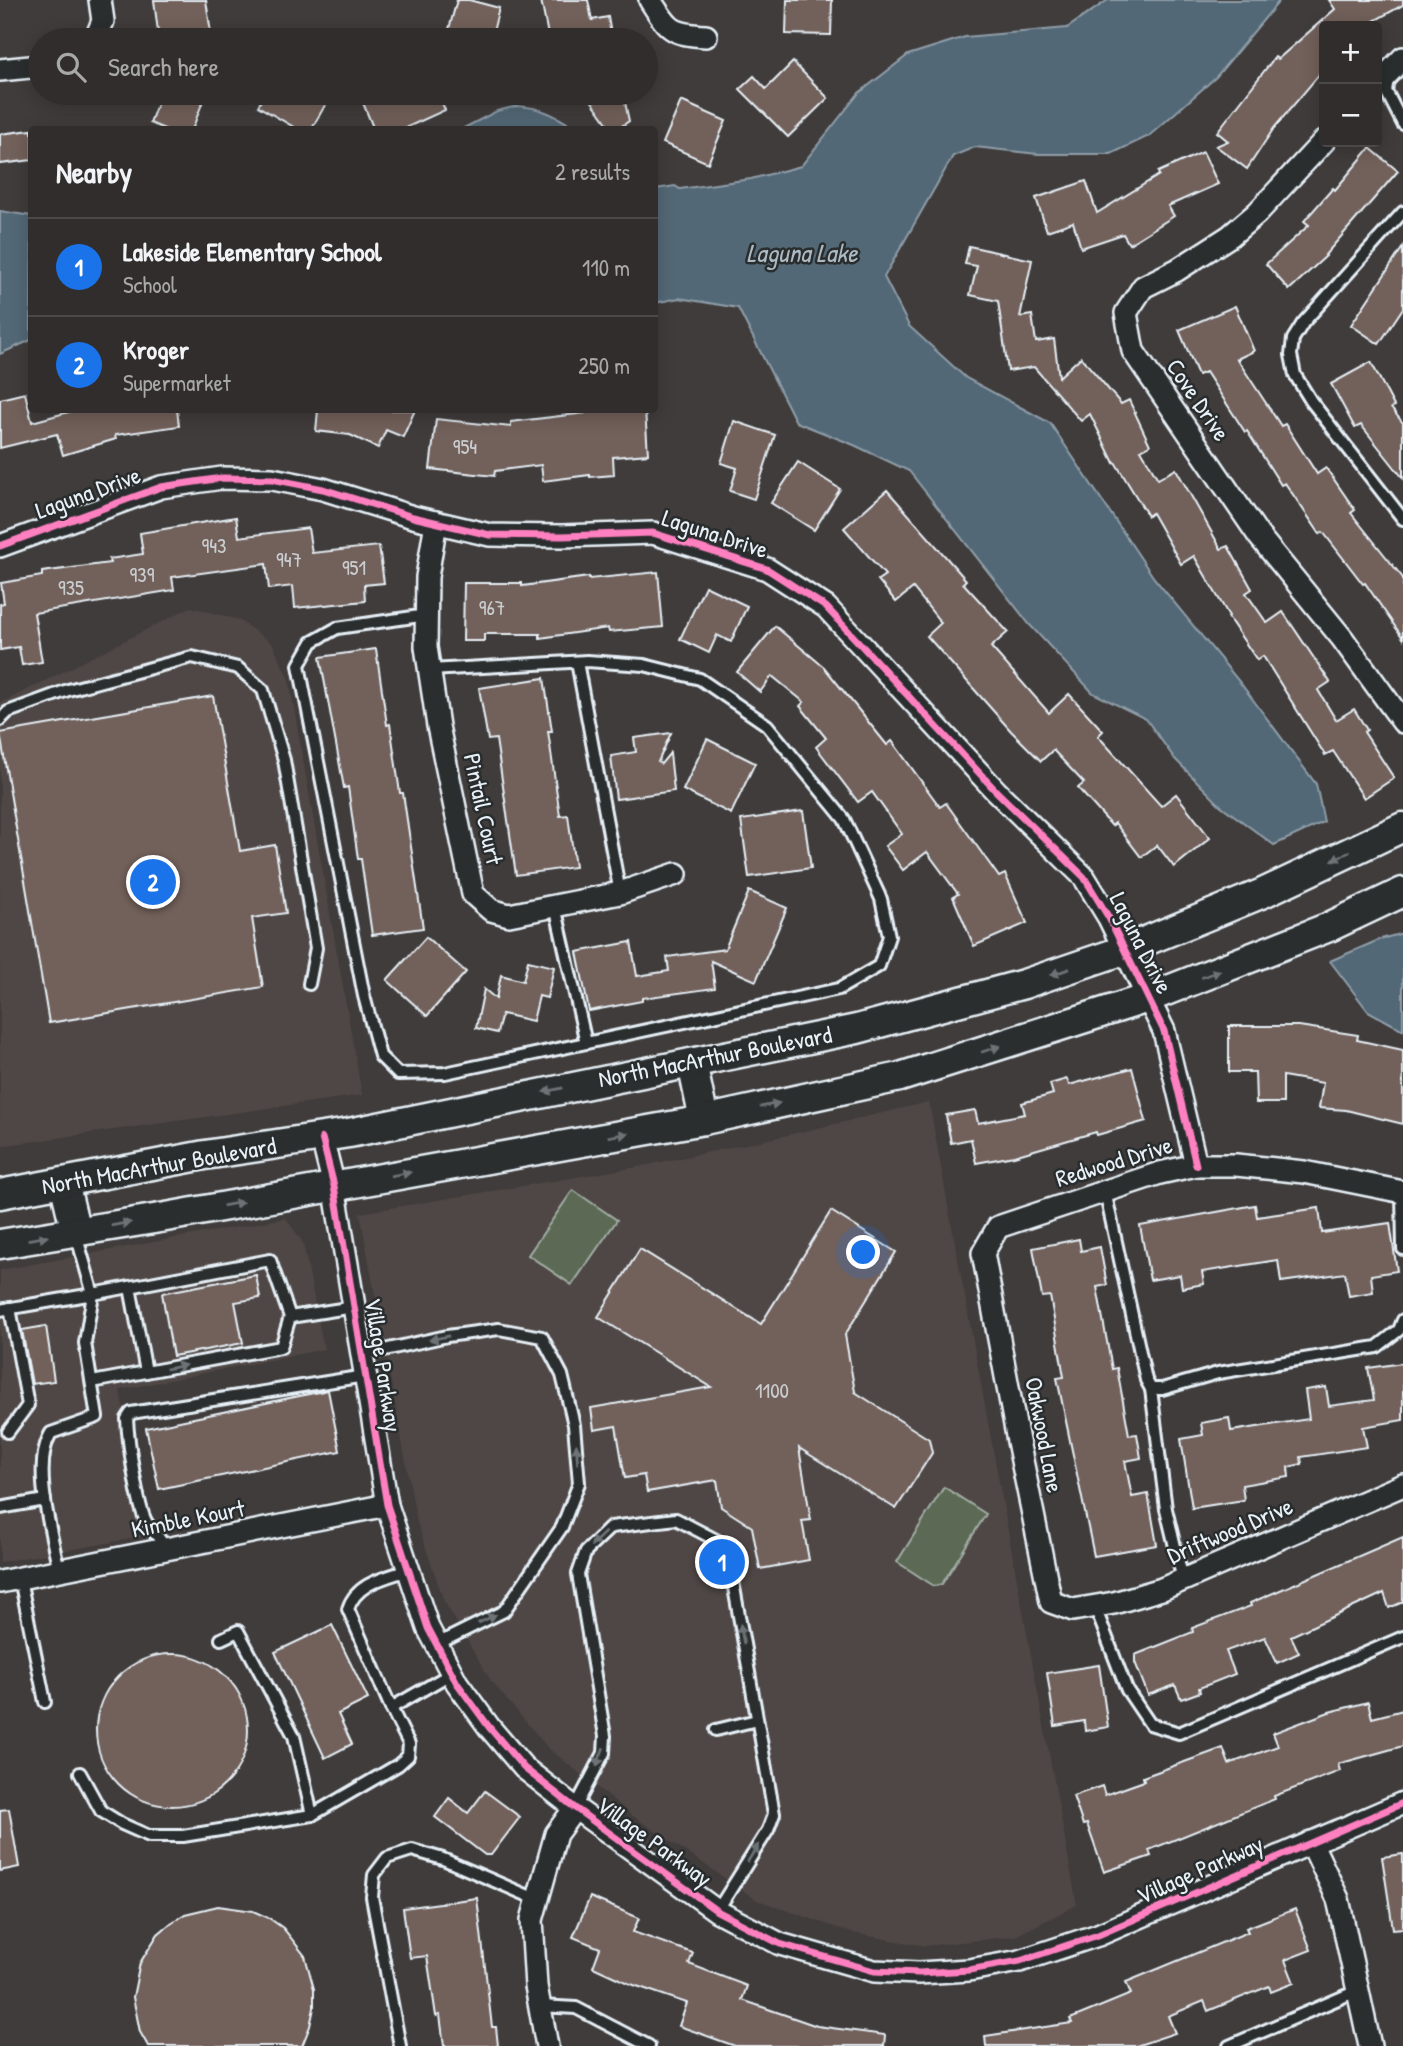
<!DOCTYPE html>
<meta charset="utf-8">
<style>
body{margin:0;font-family:"Patrick Hand",sans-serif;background:#383534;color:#f1f3f6}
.controls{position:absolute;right:21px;top:21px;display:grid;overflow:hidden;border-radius:7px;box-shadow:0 4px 18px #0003}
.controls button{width:63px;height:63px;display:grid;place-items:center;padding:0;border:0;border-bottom:2px solid #4b4948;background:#302d2c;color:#f1f3f6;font:35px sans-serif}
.you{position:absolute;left:864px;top:1253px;width:24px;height:24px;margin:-18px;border:5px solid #fff;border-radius:50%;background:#1a73e8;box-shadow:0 0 0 10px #1a73e833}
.badge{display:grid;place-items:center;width:46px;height:46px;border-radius:50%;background:#1a73e8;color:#fff;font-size:23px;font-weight:700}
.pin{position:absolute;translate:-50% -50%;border:4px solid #fff;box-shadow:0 2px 7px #0006}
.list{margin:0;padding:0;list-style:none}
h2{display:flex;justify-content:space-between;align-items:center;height:91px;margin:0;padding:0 28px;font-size:30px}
h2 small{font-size:23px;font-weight:400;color:#a8a8a9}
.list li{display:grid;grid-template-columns:46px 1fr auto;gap:21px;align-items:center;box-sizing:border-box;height:98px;padding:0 28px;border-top:2px solid #4b4948}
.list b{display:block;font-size:26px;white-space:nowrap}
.list p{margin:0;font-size:23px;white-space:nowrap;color:#a8a8a9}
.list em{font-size:23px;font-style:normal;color:#a8a8a9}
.icon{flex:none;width:38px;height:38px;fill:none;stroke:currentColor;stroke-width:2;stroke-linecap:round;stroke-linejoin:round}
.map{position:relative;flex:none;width:1403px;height:2046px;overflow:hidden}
.search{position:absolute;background:#302d2c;box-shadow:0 4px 18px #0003;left:28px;top:28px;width:630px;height:77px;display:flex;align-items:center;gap:18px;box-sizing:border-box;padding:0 24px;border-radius:38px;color:#a8a8a9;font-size:26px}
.panel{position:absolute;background:#302d2c;box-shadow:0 4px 18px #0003;left:28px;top:126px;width:630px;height:287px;border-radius:7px}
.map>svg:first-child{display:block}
.built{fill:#4f4744}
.green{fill:#5b6b54;stroke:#a2aea6;stroke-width:2}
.water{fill:#536776;stroke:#8f9eaa;stroke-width:2}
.building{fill:#72605a;stroke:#e8f1f8;stroke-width:2}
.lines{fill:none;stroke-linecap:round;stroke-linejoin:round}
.service-casing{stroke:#e8f1f8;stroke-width:16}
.minor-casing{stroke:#e8f1f8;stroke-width:26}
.secondary-casing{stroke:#e8f1f8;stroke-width:33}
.service{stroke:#2a2d2e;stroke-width:10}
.minor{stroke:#2a2d2e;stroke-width:21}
.secondary{stroke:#2a2d2e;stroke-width:28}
.cycleway-casing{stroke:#2a2d2e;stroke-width:11}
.cycleway{stroke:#ff80c0;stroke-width:7}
.oneway{fill:#6c7275}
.labels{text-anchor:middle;stroke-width:5;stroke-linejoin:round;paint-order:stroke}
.number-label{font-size:21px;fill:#cacdd0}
.street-label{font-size:24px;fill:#e8f1f8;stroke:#2a2d2e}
.water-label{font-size:26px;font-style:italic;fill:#acbac4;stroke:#2a2d2e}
</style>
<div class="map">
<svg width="1403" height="2046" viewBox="0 0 1403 2046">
<rect width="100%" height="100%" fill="#403c3b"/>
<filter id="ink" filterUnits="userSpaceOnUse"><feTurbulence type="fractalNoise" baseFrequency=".0143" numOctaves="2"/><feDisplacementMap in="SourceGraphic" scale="14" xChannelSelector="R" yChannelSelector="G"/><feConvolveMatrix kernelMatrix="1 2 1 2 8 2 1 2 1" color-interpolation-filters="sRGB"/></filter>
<g filter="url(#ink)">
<g class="built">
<polygon points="191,607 239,620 273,644 289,680 362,1095 0,1146 0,702 5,701"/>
<polygon points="929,1102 1077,1905 1015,1936 925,1946 852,1933 757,1900 633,1816 548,1748 491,1681 444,1601 417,1522 360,1213 643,1166 788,1135"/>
<polygon points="286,1218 303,1243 324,1349 120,1390 147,1536 0,1562 0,1270"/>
</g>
<g class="green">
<polygon points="573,1190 617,1220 572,1285 528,1255"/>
<polygon points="944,1487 986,1514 942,1584 934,1586 897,1562"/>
</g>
<g class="water">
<polygon points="1108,0 1280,0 1216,77 1149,136 1111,154 1038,154 975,147 953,156 884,277 909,326 966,378 1050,423 1154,578 1242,685 1316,784 1324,822 1274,845 1220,805 1175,759 1146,719 1093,693 1029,624 909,471 854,445 796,422 738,308 679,298 655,303 655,189 675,186 680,189 751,179 801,166 859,93 908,55 965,37 1067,28"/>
<path d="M 517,106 C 542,107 556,116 577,129 L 462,129 L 497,111 Z"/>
<polygon points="0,211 32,216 31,340 0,354"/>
<polygon points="1403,933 1403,1030 1368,1011 1330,961 1381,939"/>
</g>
<g class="building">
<polygon points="154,0 206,0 212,40 159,40"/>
<polygon points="457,0 469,0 499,8 491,40 446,40"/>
<polygon points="541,0 588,0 592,20 608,17 612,40 549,40"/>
<polygon points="787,0 832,0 831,35 786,34"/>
<polygon points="1329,0 1403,0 1403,5 1365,26 1324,26 1324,69 1274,128 1247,169 1216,146 1228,141 1217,132 1275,57 1278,59 1335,9"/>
<polygon points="793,62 828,98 788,137 740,89 754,76 766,89"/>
<polygon points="161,93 206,93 192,130 167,130 150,123"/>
<polygon points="265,93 332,93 311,130 299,130 258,106"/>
<polygon points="359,93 438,93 445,110 401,130 374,130"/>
<polygon points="586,93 623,93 629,121 616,130 612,130"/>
<polygon points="681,101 726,121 708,163 663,143"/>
<polygon points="32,130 32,160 0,164 0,134"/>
<polygon points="1370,148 1398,171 1325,255 1326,256 1289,290 1266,264 1309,225 1304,221 1333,188 1335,190"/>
<polygon points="1203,152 1218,184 1168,206 1174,216 1129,244 1123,234 1081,248 1073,222 1047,231 1036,198 1086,181 1097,213 1159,175 1158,172"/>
<polygon points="969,246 1032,260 1020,317 1032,315 1036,342 1054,339 1059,377 1081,357 1121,404 1129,400 1150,445 1141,450 1158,479 1176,469 1221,549 1228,546 1252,589 1246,593 1267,623 1283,612 1330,682 1318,690 1336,720 1354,709 1367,730 1364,732 1394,778 1364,798 1333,751 1325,755 1263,656 1257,660 1228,617 1229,616 1194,556 1181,564 1152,513 1148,516 1115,462 1114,463 1090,414 1081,421 1034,367 1008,371 998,301 970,295 977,266 965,264"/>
<polygon points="1403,247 1403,308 1379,344 1351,325"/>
<polygon points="1235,306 1254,351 1237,359 1281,426 1285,424 1317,474 1326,468 1355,510 1351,513 1403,578 1403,638 1365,583 1363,584 1323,532 1320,534 1285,483 1281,485 1247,431 1245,432 1206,372 1198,375 1179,330"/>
<polygon points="1371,362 1394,406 1391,408 1403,423 1403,478 1361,425 1355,428 1331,384"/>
<polygon points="25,393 32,422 76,410 177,410 179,426 115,435 116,439 63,455 57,434 0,448 0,399"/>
<polygon points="318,410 415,410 403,437 386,430 378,448 350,435 316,431"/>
<polygon points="585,410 645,410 648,454 613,457 614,475 590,477 590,475 543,481 541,465 495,471 494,476 430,469 436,419 511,427 511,422 585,413"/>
<polygon points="734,421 775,435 754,499 730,491 737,468 721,463"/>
<polygon points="798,462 840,489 814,530 771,503"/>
<polygon points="887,490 966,580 963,583 1008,632 991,647 1049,713 1069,694 1103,731 1098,736 1161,806 1176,794 1210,838 1174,867 1157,845 1141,857 1115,823 1112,826 1078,788 1084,783 1053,750 1041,761 1011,731 927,636 941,623 913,588 896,602 878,580 885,575 844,528"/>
<polygon points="236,517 239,537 308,528 312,553 379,546 384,583 364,585 365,601 295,608 293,586 269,589 266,564 172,577 174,590 34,613 42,662 22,665 19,647 0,650 0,604 4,603 1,583 42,576 42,572 110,563 109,559 143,554 140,533"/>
<polygon points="658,572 663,627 609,632 608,628 540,638 540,634 484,634 484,641 463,641 464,583 522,583 522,586 589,577 589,579"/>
<polygon points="705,586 747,606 731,642 717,635 709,653 680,639"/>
<polygon points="775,626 824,667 887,745 892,741 940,807 946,803 999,877 1005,874 1027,923 974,946 953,897 958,894 927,852 903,870 885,846 902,834 872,792 858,802 816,747 826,738 800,706 804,702 772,676 760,692 737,672"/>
<polygon points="376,649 387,725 390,724 400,793 403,793 423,928 372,935 361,859 358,859 348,787 344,788 320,657"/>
<polygon points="544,678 552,731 548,731 560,816 568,815 575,867 516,875 496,739 488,740 479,688"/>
<polygon points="213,696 240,851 275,845 286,913 252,918 263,987 49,1023 0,733"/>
<polygon points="671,733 658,762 661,764 670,753 674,791 616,799 611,756 636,752 634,738"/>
<polygon points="707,739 755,763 731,814 683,790"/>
<polygon points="803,811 811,868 749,877 741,820"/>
<polygon points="749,891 787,908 756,981 711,961 715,988 642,998 642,1001 589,1011 577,952 631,942 637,976 669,971 667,957 725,949"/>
<polygon points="426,937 466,972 427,1016 387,980"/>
<polygon points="528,961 554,967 547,998 539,996 533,1021 502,1014 497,1033 476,1028 484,989 496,999 501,975 523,981"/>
<polygon points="1229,1026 1299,1026 1358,1035 1357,1040 1403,1050 1403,1124 1346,1110 1319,1108 1323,1083 1283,1076 1283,1103 1256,1103 1255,1072 1229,1072"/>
<polygon points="1132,1068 1146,1121 1097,1135 1096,1132 1014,1156 976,1163 971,1139 951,1143 946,1115 975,1110 978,1123 1025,1114 1022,1103 1053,1094 1050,1084 1067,1079 1069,1085"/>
<polygon points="1255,1205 1257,1217 1319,1208 1322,1233 1390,1223 1397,1271 1371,1275 1373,1292 1349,1296 1345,1273 1281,1282 1278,1260 1202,1272 1204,1284 1182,1288 1180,1275 1150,1280 1140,1226"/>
<polygon points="831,1211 896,1252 845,1335 855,1392 929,1439 932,1453 896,1509 799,1448 811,1520 802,1521 809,1560 760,1569 752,1527 721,1507 717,1480 647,1492 644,1475 625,1478 616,1426 594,1430 591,1408 711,1387 598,1317 640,1249 761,1324"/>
<polygon points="1079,1239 1081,1251 1100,1247 1107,1285 1097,1287 1112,1369 1117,1368 1129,1435 1137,1434 1141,1458 1125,1461 1132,1497 1148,1494 1157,1545 1094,1556 1057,1378 1064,1377 1050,1296 1042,1297 1033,1248"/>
<polygon points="256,1275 260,1298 235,1302 243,1343 173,1356 162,1293"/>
<polygon points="46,1326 54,1381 32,1384 22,1330"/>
<polygon points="1403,1363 1403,1420 1363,1427 1367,1447 1301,1457 1302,1464 1288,1467 1289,1477 1242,1485 1244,1500 1192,1508 1181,1439 1203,1435 1201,1423 1229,1418 1231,1431 1309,1419 1305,1390 1326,1387 1329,1406 1374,1400 1368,1368"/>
<polygon points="328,1390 340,1451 159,1489 146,1428"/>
<polygon points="1403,1537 1403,1602 1389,1608 1384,1593 1291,1636 1299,1653 1277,1663 1265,1637 1226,1651 1235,1674 1199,1688 1200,1692 1181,1699 1175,1685 1148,1695 1135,1662 1135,1655 1193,1632 1192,1628 1251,1606 1250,1603"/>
<polygon points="332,1625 368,1699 338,1714 352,1744 325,1758 275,1652"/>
<circle cx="172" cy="1730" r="76"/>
<polygon points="1099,1665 1108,1727 1085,1731 1084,1721 1055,1726 1047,1673"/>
<polygon points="1368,1702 1372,1718 1403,1710 1403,1746 1338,1764 1340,1771 1274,1796 1275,1799 1149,1850 1151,1856 1104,1872 1087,1824 1083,1825 1073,1796 1102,1786 1105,1795 1144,1781 1143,1777 1223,1748 1229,1764 1278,1746 1273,1733 1329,1712"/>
<polygon points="485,1791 520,1817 491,1855 485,1855 435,1817 449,1798 468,1813"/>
<polygon points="9,1809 19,1867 0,1871 0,1810"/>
<polygon points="1403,1854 1403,1928 1393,1929 1382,1857"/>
<polygon points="590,1897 639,1918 633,1932 693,1953 689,1964 747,1986 742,2000 817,2026 885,2035 884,2046 735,2046 679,2026 687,2003 628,1983 593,1967 600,1948 573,1937"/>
<polygon points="477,1898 492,2027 496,2027 498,2046 444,2046 440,2015 436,2016 427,1956 410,1958 403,1908"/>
<polygon points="218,1906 253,1911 269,1918 283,1928 305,1956 314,1989 314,2008 310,2026 302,2046 148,2046 140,2032 133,1997 140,1963 158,1934 171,1923 185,1914"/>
<polygon points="1295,1909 1311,1950 1285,1960 1294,1983 1271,1992 1269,1986 1208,2011 1204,2001 1168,2016 1175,2033 1136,2046 986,2046 985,2036 1072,2023 1070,2019 1131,1994 1126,1982 1248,1932 1246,1928"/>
</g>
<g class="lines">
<g class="service-casing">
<g id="service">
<polyline points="1388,78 1386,91 1403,124"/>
<polyline points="1403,212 1303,323 1293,339 1291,355 1295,375 1311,401 1403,519"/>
<polyline points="427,615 337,628 312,642 299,665 364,996 380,1056 398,1074 445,1073 839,989 879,966 889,936 881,899 844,819 767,725 700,679 644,665 587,661 430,670"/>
<polyline points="577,662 620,893"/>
<polyline points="0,720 8,712 68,690 192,657 238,668 263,690 284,760 316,948 309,984"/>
<polyline points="555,906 586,1043"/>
<polyline points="1105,1191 1146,1380 1151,1389 1162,1389 1218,1373 1377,1347 1399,1330 1403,1320"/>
<polyline points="1402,1192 1403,1249"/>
<polyline points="76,1234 93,1294 270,1260 290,1317 354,1307"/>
<polyline points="130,1287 146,1372 281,1347 290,1317"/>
<path d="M 0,1310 L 93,1294 L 85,1343 L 97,1417 L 51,1433 C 31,1466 52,1534 59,1571"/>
<polyline points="362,1355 447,1336 499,1329 542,1337 562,1375 574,1425 579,1483 562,1527 504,1611 437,1644"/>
<polyline points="92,1382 146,1372"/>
<polyline points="1151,1389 1166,1509 1183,1580"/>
<polyline points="8,1432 28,1405 10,1308"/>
<polyline points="0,1508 45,1500"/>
<path d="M 165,1550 C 161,1536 154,1535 147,1523 C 137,1507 128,1439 127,1419 L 131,1413 L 365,1376"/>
<path d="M 408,1570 C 385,1578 356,1583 348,1609 L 391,1708 L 452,1673"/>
<polyline points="20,1579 45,1702"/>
<polyline points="1095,1607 1127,1690 1150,1724 1179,1733 1403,1637"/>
<polyline points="221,1639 238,1631 294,1736 312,1815"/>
<polyline points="716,1730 757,1720"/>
<polyline points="80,1773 101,1811 122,1824 149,1836 183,1836 312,1815 398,1765 408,1756 409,1744 391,1708"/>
<polyline points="575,1808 604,1753 605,1736 578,1574 586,1551 611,1527 676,1519 718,1541 729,1559 774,1814 768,1830 717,1911"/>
<polyline points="540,2006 576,2008 649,2046"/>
<polyline points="400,2046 372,1897 374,1875 387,1858 412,1850 443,1859 538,1900"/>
<polyline points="1229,2046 1359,1990"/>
</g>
</g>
<g class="minor-casing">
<g id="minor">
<path d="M 650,0 C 669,30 671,34 706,36"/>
<polyline points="95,40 103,21 100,0"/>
<polyline points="0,70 40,66"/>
<polyline points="1377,85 1403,58"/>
<polyline points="1324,141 1257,213 1230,236 1177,270 1143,287 1126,313 1133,351 1259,536 1342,638 1403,722"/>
<polyline points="436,522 427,577 426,647 438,726 473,894 491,910 509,915 620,893 676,874"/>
<polyline points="0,546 161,487 222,478 272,479 323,489 413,517 490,535 562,536 653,533 767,569 826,607 996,791 1084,877 1109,918 1164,1031 1196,1165"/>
<polyline points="322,1138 334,1186 387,1505 428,1628 457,1683 489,1727 524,1768 575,1808 717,1911 780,1944 874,1971 919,1973 969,1970 1020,1961 1098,1935 1403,1803"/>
<polyline points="1403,1192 1304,1172 1236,1165 1196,1165 1160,1173 998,1227 983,1253 1018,1441 1051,1602 1073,1610 1114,1603 1162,1589 1403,1485"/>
<polyline points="0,1582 387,1505"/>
<polyline points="1311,1842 1338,1899 1370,2046"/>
<polyline points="547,2046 536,1986 532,1920 556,1834 575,1808"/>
</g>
</g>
<g class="secondary-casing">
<g id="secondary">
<polyline points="692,1063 704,1120"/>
<polyline points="64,1182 76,1232"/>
<polyline points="0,1194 205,1155 349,1133 857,1029 1024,984 1124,950 1263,893 1403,827"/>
<polyline points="0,1244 166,1217 704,1120 900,1077 1148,998 1329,927 1403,892"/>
</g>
</g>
<use href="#service" class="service"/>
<use href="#minor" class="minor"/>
<use href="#secondary" class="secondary"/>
<g class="cycleway-casing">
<g id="cycleway">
<polyline points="0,546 161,487 222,478 272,479 323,489 413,517 490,535 562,536 653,533 767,569 826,607 996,791 1084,877 1109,918 1164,1031 1196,1165"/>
<polyline points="322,1138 334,1186 387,1505 428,1628 457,1683 489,1727 524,1768 575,1808 717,1911 780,1944 874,1971 919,1973 969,1970 1020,1961 1098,1935 1403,1803"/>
</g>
</g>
<use href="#cycleway" class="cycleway"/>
</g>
<defs><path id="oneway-solid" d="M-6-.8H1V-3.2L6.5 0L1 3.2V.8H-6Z" transform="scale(1.75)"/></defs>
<g class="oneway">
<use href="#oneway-solid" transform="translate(1341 856) rotate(154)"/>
<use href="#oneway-solid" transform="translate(1060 972) rotate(161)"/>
<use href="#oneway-solid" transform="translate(1211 974) rotate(-21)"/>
<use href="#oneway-solid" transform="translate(991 1049) rotate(-18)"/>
<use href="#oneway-solid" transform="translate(553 1090) rotate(169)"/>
<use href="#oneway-solid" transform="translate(770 1105) rotate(-12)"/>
<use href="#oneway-solid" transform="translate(618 1135) rotate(-10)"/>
<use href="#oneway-solid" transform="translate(401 1174) rotate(-10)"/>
<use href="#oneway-solid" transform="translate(233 1204) rotate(-10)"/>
<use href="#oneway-solid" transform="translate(121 1224) rotate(-10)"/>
<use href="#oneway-solid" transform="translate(38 1238) rotate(-9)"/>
<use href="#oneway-solid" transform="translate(439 1338) rotate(168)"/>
<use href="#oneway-solid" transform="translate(176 1367) rotate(-11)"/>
<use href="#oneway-solid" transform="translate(577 1454) rotate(-94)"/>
<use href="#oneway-solid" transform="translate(598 1539) rotate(136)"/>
<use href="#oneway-solid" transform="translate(487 1619) rotate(-26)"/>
<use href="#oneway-solid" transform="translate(742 1634) rotate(-100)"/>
<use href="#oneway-solid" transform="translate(600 1757) rotate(111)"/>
<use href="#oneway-solid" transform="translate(753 1853) rotate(-58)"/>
</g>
</g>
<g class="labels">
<g class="number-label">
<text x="465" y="454">954</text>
<text x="214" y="553">943</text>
<text x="289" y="567">947</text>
<text x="354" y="575">951</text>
<text x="142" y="582">939</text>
<text x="71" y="595">935</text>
<text x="492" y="615">967</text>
<text x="772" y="1398">1100</text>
</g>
<g class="street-label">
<text transform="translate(1198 400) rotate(56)" y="8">Cove Drive</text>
<text transform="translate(88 493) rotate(-20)" y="8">Laguna Drive</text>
<text transform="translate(715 534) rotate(18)" y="8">Laguna Drive</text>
<text transform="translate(483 809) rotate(78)" y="8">Pintail Court</text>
<text transform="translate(1141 943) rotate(63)" y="8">Laguna Drive</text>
<text transform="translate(715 1057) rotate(-11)" y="8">North MacArthur Boulevard</text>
<text transform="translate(1114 1162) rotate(-17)" y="8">Redwood Drive</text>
<text transform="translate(159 1166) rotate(-10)" y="8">North MacArthur Boulevard</text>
<text transform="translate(383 1365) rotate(81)" y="8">Village Parkway</text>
<text transform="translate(1044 1435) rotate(79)" y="8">Oakwood Lane</text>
<text transform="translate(188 1519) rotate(-11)" y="8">Kimble Kourt</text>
<text transform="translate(1230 1531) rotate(-23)" y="8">Driftwood Drive</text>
<text transform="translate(654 1842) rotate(36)" y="8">Village Parkway</text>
<text transform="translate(1200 1870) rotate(-24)" y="8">Village Parkway</text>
</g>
<g class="water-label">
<text x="802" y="262">Laguna Lake</text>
</g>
</g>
</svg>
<div class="controls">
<button>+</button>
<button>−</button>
</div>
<div class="you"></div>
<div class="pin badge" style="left:722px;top:1562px">1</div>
<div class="pin badge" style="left:153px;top:882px">2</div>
<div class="search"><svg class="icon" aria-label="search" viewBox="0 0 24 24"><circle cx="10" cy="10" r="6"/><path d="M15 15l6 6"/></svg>Search here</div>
<section class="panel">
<h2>Nearby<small>2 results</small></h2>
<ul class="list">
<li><span class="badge">1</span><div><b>Lakeside Elementary School</b><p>School</p></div><em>110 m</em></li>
<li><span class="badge">2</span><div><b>Kroger</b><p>Supermarket</p></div><em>250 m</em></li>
</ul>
</section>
</div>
